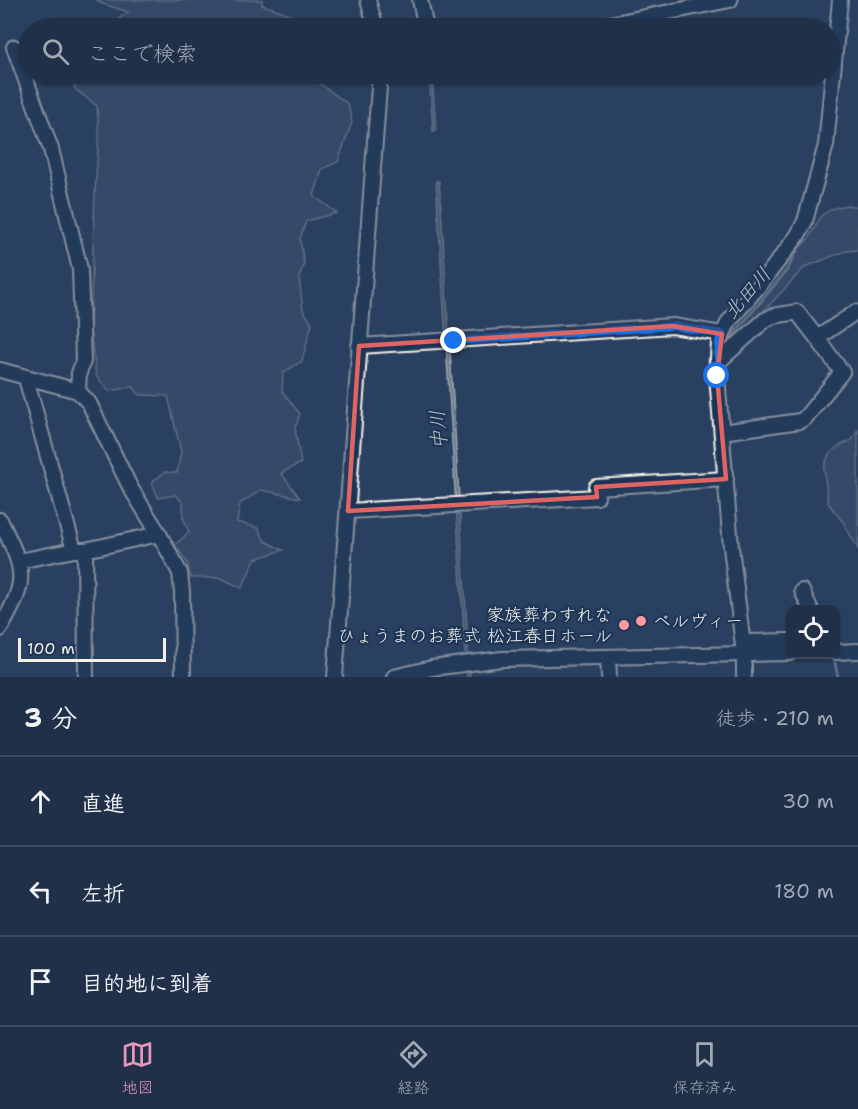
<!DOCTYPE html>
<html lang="ja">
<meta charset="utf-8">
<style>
body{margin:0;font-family:"Shantell Sans","Klee One",sans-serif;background:#28384f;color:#f1f3f6}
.controls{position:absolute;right:18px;bottom:18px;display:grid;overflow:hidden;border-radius:12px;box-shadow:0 2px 4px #0004}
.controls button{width:54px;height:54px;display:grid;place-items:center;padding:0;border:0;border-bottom:2px solid #3d4b60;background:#203048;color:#f1f3f6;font:30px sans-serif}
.scale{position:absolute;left:18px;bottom:15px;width:148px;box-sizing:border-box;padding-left:6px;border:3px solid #f4f1e8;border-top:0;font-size:16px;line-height:21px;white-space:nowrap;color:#f4f1e8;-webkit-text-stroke:4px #1d3557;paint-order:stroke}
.stop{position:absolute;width:18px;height:18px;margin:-14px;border:4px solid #1a73e8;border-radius:50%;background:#fff}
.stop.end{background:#1a73e8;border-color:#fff;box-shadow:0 2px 6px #0008}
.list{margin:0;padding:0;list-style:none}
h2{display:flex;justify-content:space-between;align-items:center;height:78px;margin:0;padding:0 24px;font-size:26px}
h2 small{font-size:20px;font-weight:400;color:#a2a9b4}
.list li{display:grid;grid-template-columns:39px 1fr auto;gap:18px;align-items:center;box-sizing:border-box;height:90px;padding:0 24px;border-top:2px solid #3d4b60}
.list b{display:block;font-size:22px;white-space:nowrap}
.list em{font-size:20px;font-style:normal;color:#a2a9b4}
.icon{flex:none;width:33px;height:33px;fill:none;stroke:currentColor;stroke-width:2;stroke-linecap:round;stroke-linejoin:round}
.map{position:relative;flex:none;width:858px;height:677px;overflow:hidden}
.search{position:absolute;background:#203048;box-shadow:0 2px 4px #0004;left:18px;right:18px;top:18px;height:66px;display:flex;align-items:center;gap:15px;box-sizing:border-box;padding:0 21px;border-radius:33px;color:#a2a9b4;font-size:22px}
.sheet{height:348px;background:#203048}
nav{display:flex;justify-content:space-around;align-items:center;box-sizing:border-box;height:84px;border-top:2px solid #3d4b60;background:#203048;font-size:16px;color:#a2a9b4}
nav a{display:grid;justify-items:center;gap:3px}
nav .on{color:#e797bd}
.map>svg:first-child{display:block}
.green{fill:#445771;stroke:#9ca4ac;stroke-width:1.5}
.water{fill:#6a788a;stroke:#a1a8b0;stroke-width:1.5}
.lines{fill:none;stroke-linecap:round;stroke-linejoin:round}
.stream{stroke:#a1a8b0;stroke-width:3}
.minor-casing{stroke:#f4f1e8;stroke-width:18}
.minor{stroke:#1d3557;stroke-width:14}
.route{stroke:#1a73e8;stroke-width:8}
.marked{fill:none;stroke:#df6462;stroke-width:4.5;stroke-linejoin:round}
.poi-dot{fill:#ff9aa2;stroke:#1d3557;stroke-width:2}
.labels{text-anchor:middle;stroke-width:4.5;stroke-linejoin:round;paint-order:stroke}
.poi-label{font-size:18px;fill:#f4f1e8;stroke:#1d3557;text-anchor:end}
.water-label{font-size:20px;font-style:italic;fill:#bdc1c2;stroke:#1d3557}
</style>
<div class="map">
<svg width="858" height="677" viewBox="0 0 858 677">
<rect width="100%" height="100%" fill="#2a4060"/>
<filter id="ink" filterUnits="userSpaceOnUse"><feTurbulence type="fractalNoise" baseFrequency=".0167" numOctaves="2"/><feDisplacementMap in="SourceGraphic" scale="12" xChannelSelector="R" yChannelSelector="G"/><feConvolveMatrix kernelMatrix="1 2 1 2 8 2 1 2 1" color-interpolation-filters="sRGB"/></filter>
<g filter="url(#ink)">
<g class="green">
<polygon points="97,0 262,0 262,5 282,11 313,28 89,28 109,26 128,12 100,3"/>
<polygon points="71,74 315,74 319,83 348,104 352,122 338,162 322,169 314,196 337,213 306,221 300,239 304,264 299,278 303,310 312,323 302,361 283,373 282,391 300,414 295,428 301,463 281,473 300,498 261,490 240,504 237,522 258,528 265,541 283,550 255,559 242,588 221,578 191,578 187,562 175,545 189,532 183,517 183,503 176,495 158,498 152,482 165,472 177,473 181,452 168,396 140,395 133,387 109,391 96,376 90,330 95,191 99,134 97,106 75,89"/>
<polygon points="847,205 858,207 858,250 846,251 805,267 760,315 734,337 729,336 729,330 750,304 775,277 791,256 809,238 821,216 831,209"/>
<polygon points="858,429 858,549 843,522 828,503 824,468 828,456 837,447 852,440"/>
</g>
<g class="water">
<polygon points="429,74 432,74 436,131 433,131"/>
<polygon points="436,181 439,181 443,236 470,677 467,677 465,650"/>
</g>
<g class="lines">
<g class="stream">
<polyline points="843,34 847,0"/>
<polyline points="723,347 787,270 807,231"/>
<polyline points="711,377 709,359 714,355"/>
<polyline points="835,663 838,677"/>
</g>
<g class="minor-casing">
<g id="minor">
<polyline points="368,0 376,28"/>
<polyline points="420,0 426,28"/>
<polyline points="590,28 730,0"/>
<polyline points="14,47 51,149 80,269 83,361 79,373 78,391 89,403 130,487 159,534 180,573 182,592 183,677"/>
<polyline points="359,346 673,326 722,334"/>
<polyline points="717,363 765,320 773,316 797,312 817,338 856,312"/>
<polyline points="0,370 78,391"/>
<polyline points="28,378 27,382 74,550 85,550"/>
<polyline points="722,432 800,421 805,418 842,372 817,338"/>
<polyline points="348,511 597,497 596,487 726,479"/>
<path d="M 0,520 C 24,571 30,577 0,629"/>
<polyline points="19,561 74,550"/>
<polyline points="802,591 811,610"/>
<polyline points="743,642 790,641"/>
<polyline points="836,652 858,651"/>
<polyline points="608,657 609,677"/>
<polyline points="86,677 85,550 159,534"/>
<polyline points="335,677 380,74"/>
<polyline points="394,677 432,668 502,659 790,653"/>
<polyline points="744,677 744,654 731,547 717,376 719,342 729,321 758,287 798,235 805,221 826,145 840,0"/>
</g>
</g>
<use href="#minor" class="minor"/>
</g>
</g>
<g class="lines" filter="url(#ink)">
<polyline class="route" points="454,341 673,326 722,334 719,342 717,376"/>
</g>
<path d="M0 0H858V677H0ZM 673,326 L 722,334 L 717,376 L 726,479 L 596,487 L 597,497 L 348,511 L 359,346 Z" fill="#2a4060" fill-opacity=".55" fill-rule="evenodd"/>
<path class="marked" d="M 673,326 L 722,334 L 717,376 L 726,479 L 596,487 L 597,497 L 348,511 L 359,346 Z"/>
<g class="poi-dot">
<circle cx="641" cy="621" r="6"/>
<circle cx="624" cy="625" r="6"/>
</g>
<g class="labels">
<g class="poi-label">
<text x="612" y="621">家族葬わすれな<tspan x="612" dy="21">ひょうまのお葬式 松江春日ホール</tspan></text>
<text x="653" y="627" text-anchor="start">ベルヴィー</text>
</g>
<g class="water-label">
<text transform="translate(747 293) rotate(-49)" y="7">北田川</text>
<text transform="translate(438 430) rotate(-94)" y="7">中川</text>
</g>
</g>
</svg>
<div class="controls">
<button><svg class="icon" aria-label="locate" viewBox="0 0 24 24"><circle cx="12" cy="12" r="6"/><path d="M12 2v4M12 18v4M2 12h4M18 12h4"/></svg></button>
</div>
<div class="scale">100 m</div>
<div class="stop" style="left:717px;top:376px"></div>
<div class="stop end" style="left:454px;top:341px"></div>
<div class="search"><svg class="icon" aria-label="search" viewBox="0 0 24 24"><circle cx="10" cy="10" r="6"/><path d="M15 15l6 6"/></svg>ここで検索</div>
</div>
<section class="sheet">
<h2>3 分<small>徒歩 · 210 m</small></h2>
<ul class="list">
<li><svg class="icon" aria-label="ahead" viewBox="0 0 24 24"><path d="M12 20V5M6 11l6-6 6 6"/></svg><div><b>直進</b></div><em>30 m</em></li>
<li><svg class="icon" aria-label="left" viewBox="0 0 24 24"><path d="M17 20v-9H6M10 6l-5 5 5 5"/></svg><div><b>左折</b></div><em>180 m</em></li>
<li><svg class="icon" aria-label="arrive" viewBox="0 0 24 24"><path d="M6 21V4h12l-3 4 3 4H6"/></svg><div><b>目的地に到着</b></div></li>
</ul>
</section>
<nav>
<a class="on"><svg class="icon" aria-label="map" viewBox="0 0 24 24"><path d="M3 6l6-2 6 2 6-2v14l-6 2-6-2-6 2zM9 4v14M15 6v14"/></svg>地図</a>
<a><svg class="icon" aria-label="directions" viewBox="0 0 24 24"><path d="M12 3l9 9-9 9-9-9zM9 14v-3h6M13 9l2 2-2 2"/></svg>経路</a>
<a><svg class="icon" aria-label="saved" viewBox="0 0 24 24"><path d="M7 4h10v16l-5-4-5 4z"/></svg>保存済み</a>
</nav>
